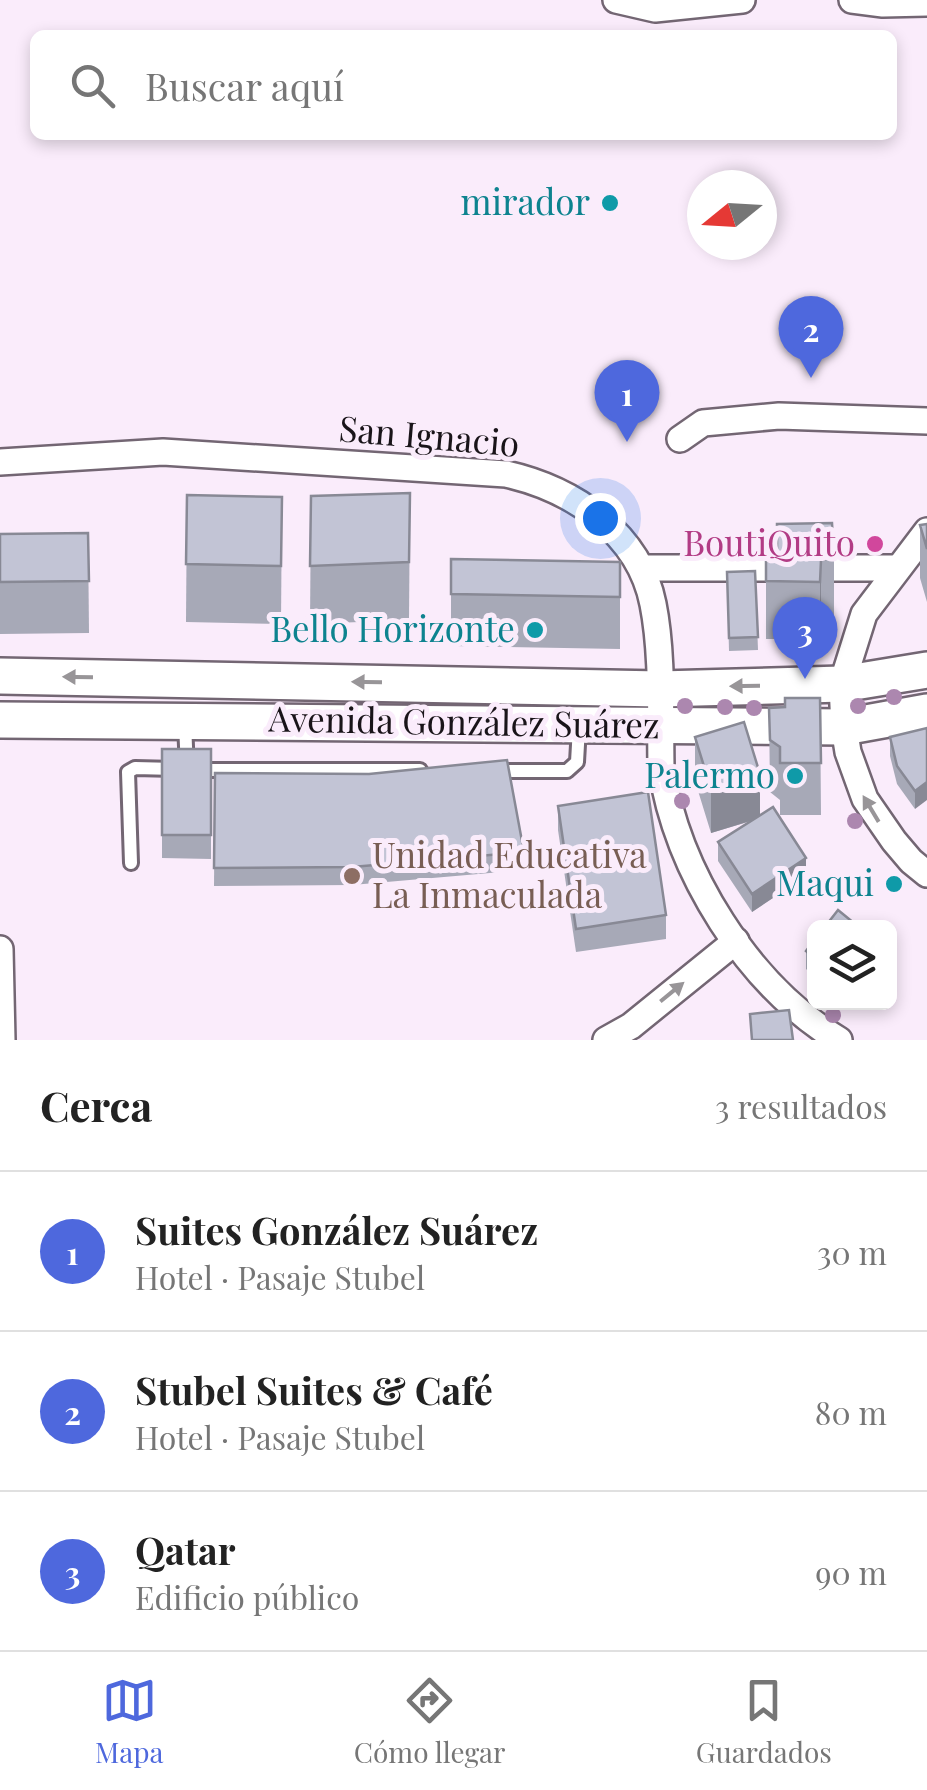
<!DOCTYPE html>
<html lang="es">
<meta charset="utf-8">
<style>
body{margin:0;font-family:"Playfair Display",serif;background:#f2f2f2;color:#222}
.controls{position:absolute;right:30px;bottom:30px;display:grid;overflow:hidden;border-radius:15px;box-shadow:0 5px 15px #0003}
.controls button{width:90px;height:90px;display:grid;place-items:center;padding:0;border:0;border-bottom:2px solid #e0e0e0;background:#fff;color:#222;font:50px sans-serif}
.compass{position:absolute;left:687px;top:170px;width:90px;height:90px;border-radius:50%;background:#fff;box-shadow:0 5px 15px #0003;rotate:252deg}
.you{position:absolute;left:600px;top:518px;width:35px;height:35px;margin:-25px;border:8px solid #fff;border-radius:50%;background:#1a73e8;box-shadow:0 0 0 15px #1a73e833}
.badge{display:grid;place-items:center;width:65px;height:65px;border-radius:50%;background:#4e68dd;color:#fff;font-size:32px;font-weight:700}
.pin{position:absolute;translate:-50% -82px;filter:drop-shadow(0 2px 5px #0008)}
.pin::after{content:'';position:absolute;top:52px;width:35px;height:30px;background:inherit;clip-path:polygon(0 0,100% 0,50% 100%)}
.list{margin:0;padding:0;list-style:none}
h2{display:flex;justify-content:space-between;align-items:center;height:130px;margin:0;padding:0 40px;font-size:42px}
h2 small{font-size:32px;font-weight:400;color:#767676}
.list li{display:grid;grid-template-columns:65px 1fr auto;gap:30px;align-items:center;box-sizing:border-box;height:160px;padding:0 40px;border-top:2px solid #e0e0e0}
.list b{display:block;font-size:38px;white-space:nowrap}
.list p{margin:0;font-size:32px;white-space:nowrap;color:#767676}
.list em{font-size:32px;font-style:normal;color:#767676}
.icon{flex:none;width:55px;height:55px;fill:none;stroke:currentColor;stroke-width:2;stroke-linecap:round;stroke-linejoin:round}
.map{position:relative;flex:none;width:927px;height:1040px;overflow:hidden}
.search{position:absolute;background:#fff;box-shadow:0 5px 15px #0003;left:30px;right:30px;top:30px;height:110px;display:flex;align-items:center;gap:25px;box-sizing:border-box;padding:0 35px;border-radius:15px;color:#767676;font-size:38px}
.sheet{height:610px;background:#fff}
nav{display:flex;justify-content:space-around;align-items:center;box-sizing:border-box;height:140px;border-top:2px solid #e0e0e0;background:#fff;font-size:28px;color:#767676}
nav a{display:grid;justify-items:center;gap:5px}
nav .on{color:#4e68dd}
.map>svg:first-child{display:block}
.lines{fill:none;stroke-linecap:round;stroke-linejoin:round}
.service-casing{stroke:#736673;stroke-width:18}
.minor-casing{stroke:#736673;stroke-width:30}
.secondary-casing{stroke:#736673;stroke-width:40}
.service{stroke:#fff;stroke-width:12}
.minor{stroke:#fff;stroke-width:25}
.secondary{stroke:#fff;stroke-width:35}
.tree{fill:#ac87af}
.wall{fill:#a7a9b7}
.shaded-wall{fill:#888995}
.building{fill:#c2c4d5;stroke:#888995;stroke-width:2.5}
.oneway{fill:#989598}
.culture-dot{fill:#0f9aa8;stroke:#faecfb;stroke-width:4}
.hotel-dot{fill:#d1479c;stroke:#faecfb;stroke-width:4}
.education-dot{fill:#8d6e63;stroke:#faecfb;stroke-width:4}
.labels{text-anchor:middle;stroke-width:10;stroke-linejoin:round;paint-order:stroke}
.culture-label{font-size:35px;fill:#0d838f;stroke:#faecfb;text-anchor:end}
.street-label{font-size:35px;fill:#191419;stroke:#faecfb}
.hotel-label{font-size:35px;fill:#b23c85;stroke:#faecfb;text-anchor:end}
.education-label{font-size:35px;fill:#785e54;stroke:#faecfb;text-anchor:start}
</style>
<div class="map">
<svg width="927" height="1040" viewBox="0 0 927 1040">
<rect width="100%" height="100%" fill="#faecfb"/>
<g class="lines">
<g class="service-casing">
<g id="service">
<polyline points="185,723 187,770 420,770"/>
<polyline points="495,771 567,771 577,762 579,727"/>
<polyline points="131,863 128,772 135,768 175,769"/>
</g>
</g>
<g class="minor-casing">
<g id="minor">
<polyline points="616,0 655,9 742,0"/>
<polyline points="852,0 883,4 927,3"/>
<polyline points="680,439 703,423 779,416 927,421"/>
<path d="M 0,462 L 163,452 L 506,474 C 573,489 639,533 653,604 C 663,654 660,715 661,766 C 677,872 748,985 839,1040"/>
<polyline points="927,531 864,614 842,684 844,727 848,752 865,799 894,841 911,861 927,874"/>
<polyline points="642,568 898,568"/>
<polyline points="0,949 2,1040"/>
<polyline points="606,1040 631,1026 736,941"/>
</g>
</g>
<g class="secondary-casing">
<g id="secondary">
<polyline points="0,676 660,689 842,684 927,670"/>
<polyline points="0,720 844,727 927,712"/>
</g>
</g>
<use href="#service" class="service"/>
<use href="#minor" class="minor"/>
<use href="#secondary" class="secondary"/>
</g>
<g class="tree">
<circle cx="894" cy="697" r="8"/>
<circle cx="685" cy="706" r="8"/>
<circle cx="858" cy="706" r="8"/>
<circle cx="725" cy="707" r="8"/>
<circle cx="754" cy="708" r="8"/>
<circle cx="682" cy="801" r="8"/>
<circle cx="855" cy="821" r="8"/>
<circle cx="833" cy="1015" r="8"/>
</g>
<g class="wall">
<polygon points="410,493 409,620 310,624 311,496"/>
<polygon points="187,495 282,497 281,624 186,622"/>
<polygon points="927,524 927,602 920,578 920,525"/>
<polygon points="88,533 89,633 0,634 0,534"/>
<polygon points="766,548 834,558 834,616 821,618 820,639 766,639"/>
<polygon points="451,559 620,562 620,649 451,646"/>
<polygon points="755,571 758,650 729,651 727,572"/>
<polygon points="820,698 821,815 780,815 780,800 770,792 769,708 785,707"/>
<polygon points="927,728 915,809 897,784 890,756 890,737"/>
<polygon points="695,737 760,815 806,876 752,912 718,861 718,842 751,821 711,833 695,781"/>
<polygon points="162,749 211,749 211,859 162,858"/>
<polygon points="215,773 369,774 524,852 524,870 352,885 214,886"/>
<polygon points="558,806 666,915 666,939 576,952 558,830"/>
<polygon points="814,940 814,976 806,969 806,951"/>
</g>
<g class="shaded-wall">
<polygon points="821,560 821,618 820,639 820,582"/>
<polygon points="760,774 760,818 711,833 711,789"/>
<polygon points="927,782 927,800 915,809 915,791"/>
<polygon points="806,858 806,876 752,912 752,894"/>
</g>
<g class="building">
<polygon points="410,493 409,562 310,566 311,496"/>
<polygon points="187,495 282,497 281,566 186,564"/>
<polygon points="832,523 834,558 821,560 820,582 766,581 766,548 777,548 777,524"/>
<polygon points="927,524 927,549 920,525"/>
<polygon points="88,533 89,581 0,582 0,534"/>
<polygon points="451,559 620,562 620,597 451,594"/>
<polygon points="755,571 758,637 729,638 727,572"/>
<polygon points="785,698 820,698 821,763 780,763 780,747 770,740 769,708 785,707"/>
<polygon points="744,722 760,774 711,789 695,737"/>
<polygon points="927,728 927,782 915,791 897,766 890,737"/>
<rect x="162" y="749" width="49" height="86"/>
<polygon points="507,760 524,852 352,867 214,868 215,773 369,774"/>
<polygon points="648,792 666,915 576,929 558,806"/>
<polygon points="773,807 806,858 752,894 718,842"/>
<polygon points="838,910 860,928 824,928"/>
<polygon points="814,940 814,958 806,951"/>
<polygon points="789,1010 793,1040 752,1040 750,1014"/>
</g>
<defs><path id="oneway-solid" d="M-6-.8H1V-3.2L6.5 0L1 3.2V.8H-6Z" transform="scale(2.5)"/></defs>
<g class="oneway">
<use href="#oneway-solid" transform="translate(78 677) rotate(-179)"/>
<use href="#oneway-solid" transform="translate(367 682) rotate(-179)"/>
<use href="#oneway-solid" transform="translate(745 686) rotate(179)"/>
<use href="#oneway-solid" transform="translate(871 809) rotate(-121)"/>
<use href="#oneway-solid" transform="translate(672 992) rotate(-39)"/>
</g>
<g class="culture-dot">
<circle cx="610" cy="203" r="10"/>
<circle cx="535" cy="630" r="10"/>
<circle cx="795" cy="776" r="10"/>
<circle cx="894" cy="884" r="10"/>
</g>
<circle class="hotel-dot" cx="875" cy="544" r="10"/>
<circle class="education-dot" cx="352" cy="876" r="10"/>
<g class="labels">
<g class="culture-label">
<text x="590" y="215">mirador</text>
<text x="515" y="642">Bello Horizonte</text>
<text x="775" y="788">Palermo</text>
<text x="874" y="896">Maqui</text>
</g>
<g class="street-label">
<text transform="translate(429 437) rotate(5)" y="12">San Ignacio</text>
<text transform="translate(464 723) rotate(1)" y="12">Avenida González Suárez</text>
</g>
<g class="hotel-label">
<text x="855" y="556">BoutiQuito</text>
</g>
<g class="education-label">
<text x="372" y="868">Unidad Educativa<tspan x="372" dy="40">La Inmaculada</tspan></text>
</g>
</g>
</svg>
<div class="controls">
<button><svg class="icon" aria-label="layers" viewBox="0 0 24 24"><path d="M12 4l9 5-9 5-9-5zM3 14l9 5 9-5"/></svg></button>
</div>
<svg class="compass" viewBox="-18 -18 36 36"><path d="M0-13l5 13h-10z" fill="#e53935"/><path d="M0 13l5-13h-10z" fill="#767676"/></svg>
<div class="you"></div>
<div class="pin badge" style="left:627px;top:442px">1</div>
<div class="pin badge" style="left:811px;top:378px">2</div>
<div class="pin badge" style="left:805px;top:679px">3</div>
<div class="search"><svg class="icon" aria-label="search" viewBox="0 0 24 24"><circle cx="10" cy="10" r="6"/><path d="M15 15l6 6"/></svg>Buscar aquí</div>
</div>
<section class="sheet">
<h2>Cerca<small>3 resultados</small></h2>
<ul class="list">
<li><span class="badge">1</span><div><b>Suites González Suárez</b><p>Hotel · Pasaje Stubel</p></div><em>30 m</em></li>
<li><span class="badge">2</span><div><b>Stubel Suites &amp; Café</b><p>Hotel · Pasaje Stubel</p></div><em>80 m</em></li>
<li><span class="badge">3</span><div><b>Qatar</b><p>Edificio público</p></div><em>90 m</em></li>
</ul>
</section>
<nav>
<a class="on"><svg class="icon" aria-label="map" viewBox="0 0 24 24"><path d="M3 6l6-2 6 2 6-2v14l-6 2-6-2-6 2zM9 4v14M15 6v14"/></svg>Mapa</a>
<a><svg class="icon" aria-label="directions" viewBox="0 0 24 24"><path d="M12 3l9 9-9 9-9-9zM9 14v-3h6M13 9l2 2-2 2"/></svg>Cómo llegar</a>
<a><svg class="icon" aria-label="saved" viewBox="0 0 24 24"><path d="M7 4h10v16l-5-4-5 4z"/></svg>Guardados</a>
</nav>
